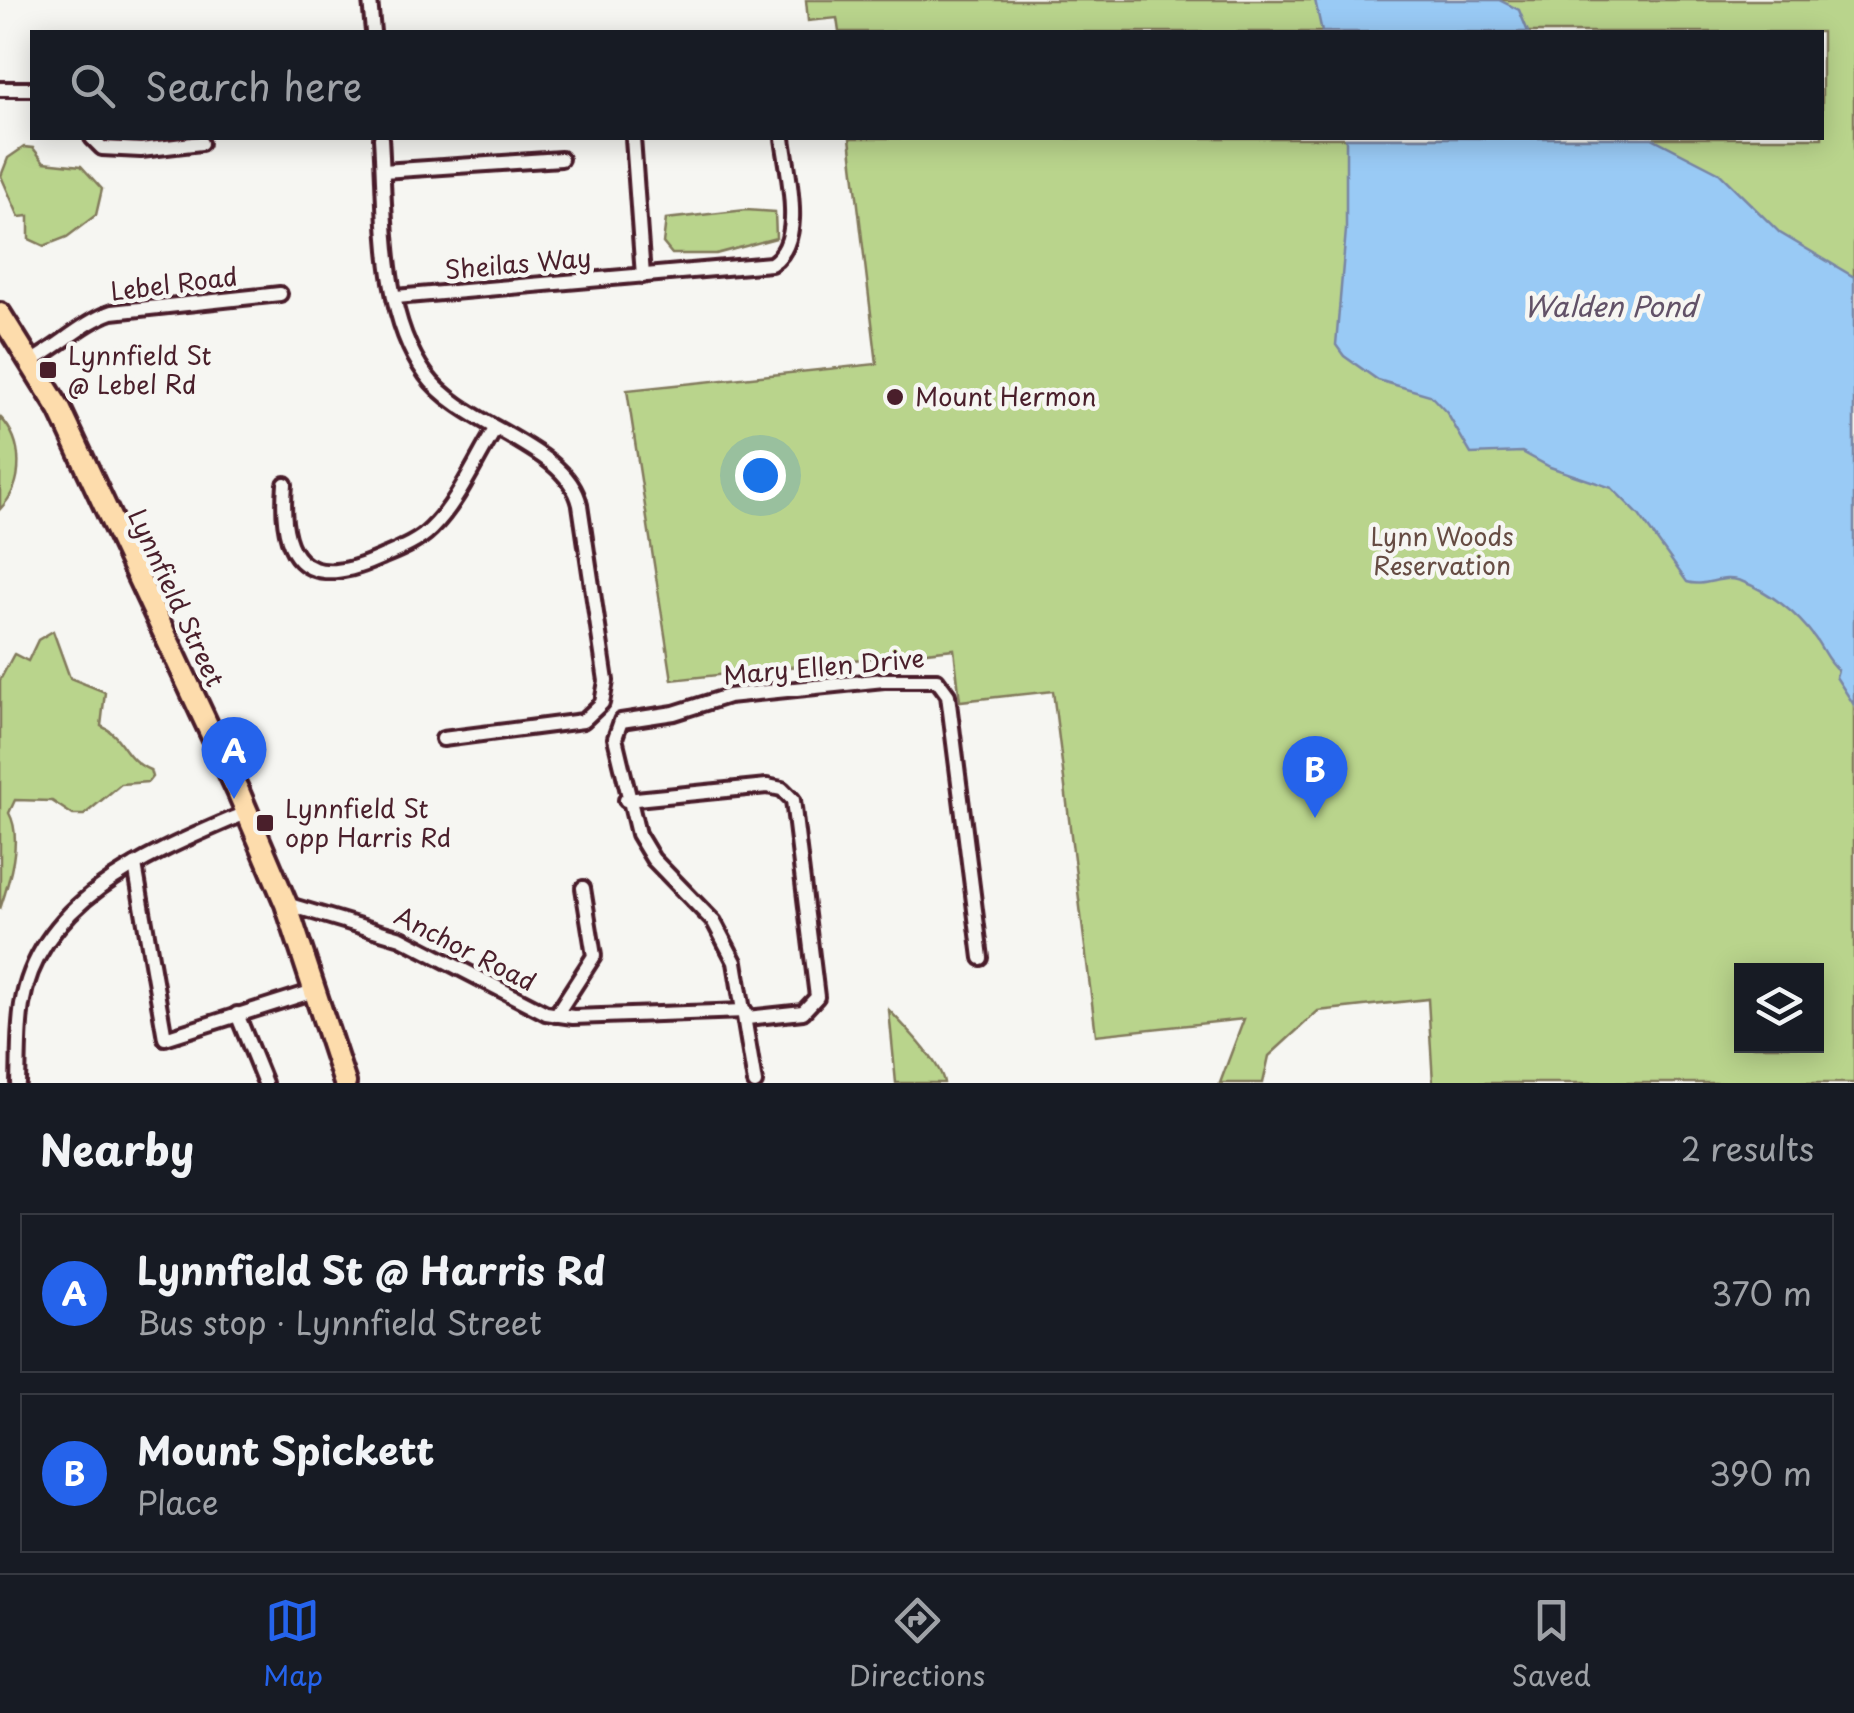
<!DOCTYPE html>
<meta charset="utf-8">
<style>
body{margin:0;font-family:"Playpen Sans",sans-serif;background:#20242c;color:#f1f3f6}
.controls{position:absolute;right:30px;bottom:30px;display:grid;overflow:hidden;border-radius:0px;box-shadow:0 5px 25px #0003}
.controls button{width:90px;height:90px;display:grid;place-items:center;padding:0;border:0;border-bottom:2px solid #363941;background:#171b24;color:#f1f3f6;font:50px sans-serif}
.you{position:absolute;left:760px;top:475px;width:35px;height:35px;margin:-25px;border:8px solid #fff;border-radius:50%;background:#1a73e8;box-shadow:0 0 0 15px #1a73e833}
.badge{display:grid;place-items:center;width:65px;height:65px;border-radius:50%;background:#2563eb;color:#fff;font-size:32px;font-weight:700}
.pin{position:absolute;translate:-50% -82px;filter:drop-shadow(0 2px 5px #0008)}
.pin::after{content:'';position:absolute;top:52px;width:35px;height:30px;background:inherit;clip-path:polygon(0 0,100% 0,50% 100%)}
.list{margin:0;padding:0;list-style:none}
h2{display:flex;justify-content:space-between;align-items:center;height:130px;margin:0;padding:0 40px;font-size:42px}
h2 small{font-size:32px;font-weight:400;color:#9ea1a6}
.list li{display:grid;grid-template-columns:65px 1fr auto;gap:30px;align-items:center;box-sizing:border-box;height:160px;margin:0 20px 20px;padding:0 20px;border:2px solid #363941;border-radius:0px}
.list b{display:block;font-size:38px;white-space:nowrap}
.list p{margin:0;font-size:32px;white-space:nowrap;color:#9ea1a6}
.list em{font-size:32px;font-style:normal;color:#9ea1a6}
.icon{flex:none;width:55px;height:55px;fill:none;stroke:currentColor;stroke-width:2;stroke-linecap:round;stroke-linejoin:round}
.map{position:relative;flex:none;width:1854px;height:1083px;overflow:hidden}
.search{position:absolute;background:#171b24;box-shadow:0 5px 25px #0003;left:30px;right:30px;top:30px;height:110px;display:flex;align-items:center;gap:25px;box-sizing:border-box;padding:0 35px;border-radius:0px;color:#9ea1a6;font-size:38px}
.sheet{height:490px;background:#171b24}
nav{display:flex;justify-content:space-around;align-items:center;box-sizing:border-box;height:140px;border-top:2px solid #363941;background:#171b24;font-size:28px;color:#9ea1a6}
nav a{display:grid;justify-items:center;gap:5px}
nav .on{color:#2563eb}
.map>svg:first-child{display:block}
.green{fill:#b9d48c;stroke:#827a5c;stroke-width:2.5;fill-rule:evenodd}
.water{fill:#99caf5;stroke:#7986a4;stroke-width:2.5}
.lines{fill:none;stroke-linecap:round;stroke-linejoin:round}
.minor-casing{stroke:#4a1f2b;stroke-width:20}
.primary-casing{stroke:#4a1f2b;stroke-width:28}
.minor{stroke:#f6f6f2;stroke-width:12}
.primary{stroke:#fddcac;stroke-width:20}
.poi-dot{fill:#4a1f2b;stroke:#f6f6f2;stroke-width:4}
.labels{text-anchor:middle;stroke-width:9;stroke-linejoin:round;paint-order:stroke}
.street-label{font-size:25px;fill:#4a1f2b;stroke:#f6f6f2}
.poi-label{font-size:25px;fill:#4a1f2b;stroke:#f6f6f2;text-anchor:start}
.park-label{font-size:25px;fill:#664c43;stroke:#f6f6f2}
.water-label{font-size:28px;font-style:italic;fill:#625268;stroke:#f6f6f2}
</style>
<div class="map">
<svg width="1854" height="1083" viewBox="0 0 1854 1083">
<rect width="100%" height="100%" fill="#f6f6f2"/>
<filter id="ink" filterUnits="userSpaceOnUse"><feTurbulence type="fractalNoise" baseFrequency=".01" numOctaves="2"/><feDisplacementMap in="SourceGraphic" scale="20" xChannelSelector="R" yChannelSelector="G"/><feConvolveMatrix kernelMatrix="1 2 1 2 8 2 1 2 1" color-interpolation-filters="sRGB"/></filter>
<g filter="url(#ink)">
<g class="green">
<path d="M 806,0 L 1854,0 L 1854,1083 L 1433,1083 L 1428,999 L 1318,1011 L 1269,1056 L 1263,1083 L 1220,1083 L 1244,1019 L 1096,1035 L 1053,691 L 960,701 L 954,649 L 672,680 L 627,390 L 877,364 L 850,138 L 1822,138 L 1822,32 L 839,32 L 837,18 L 808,21 ZM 1742,971 L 1816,971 L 1816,1046 L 1742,1046 Z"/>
<polygon points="24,147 33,148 44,162 81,166 102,189 96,215 67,237 44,246 29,239 29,216 19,217 1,176 8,158"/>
<polygon points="746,210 775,212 776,238 716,254 672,254 663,243 666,219"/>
<path d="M 0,417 C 24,441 25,484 0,509 Z"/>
<path d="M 53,631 L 70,678 L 105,692 L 101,726 C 124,736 122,758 150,770 L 152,777 L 148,782 L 121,784 L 84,815 L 73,815 L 52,801 L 15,800 L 9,813 C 23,838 9,882 0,909 L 0,680 L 14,654 L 28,661 L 38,640 Z"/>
<path d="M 889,1010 C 904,1026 942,1064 944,1083 L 896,1083 Z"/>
</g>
<g class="water">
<polygon points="1315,0 1499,0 1519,10 1528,32 1322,32"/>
<path d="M 1346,138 L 1652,138 L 1718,172 L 1780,233 L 1854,277 L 1854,705 L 1836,677 L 1838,670 C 1828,663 1823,649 1815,638 C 1797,613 1770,592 1741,581 C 1721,574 1706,588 1687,582 L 1639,515 L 1612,488 L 1550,467 L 1522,452 L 1471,454 L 1447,413 L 1430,395 L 1378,380 L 1344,356 L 1336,345 L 1346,230 Z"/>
</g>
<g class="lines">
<g class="minor-casing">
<g id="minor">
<polyline points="370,0 373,32"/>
<polyline points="0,89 32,89"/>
<polyline points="92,138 102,148 141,150 201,143"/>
<path d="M 381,138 C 386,212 380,312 426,375 C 463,427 567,445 580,505 L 606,681 L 602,703 L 583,721 L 443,739"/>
<polyline points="633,138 643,276"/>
<polyline points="383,171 561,159"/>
<path d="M 396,297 L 771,264 C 807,242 787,173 783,138"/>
<path d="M 30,362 C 58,347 85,321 112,312 L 280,294"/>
<path d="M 285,484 C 279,556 303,592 377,559 C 395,551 416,544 431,529 C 457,504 475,462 494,431"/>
<polyline points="626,800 767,786 782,789 793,800 817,997 803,1012 747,1018"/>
<polyline points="135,865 165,1038 317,990"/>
<polyline points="286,904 401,938 546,1013 573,1017 745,1011"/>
<polyline points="237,1014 265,1083"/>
<polyline points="556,1015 594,956 583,888"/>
<path d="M 18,1083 C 19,1058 18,1030 22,1005 C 40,895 158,851 248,812"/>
<polyline points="755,1083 735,962 714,922 653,859 638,834 615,738 621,721 674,713 728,696 884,680 937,680 948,695 981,958"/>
</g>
</g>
<g class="primary-casing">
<polyline id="primary" points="0,314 60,410 238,791 286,904 345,1083"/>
</g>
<use href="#minor" class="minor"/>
<use href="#primary" class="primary"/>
</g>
</g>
<g class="poi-dot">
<rect x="38" y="360" width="20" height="20" rx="5"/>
<circle cx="895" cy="397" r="10"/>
<rect x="255" y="813" width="20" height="20" rx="5"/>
</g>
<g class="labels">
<g class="street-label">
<text transform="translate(518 264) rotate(-5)" y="9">Sheilas Way</text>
<text transform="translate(174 284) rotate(-7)" y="9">Lebel Road</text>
<text transform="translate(176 598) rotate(65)" y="9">Lynnfield Street</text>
<text transform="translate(824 667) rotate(-5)" y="9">Mary Ellen Drive</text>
<text transform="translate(465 949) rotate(27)" y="9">Anchor Road</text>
</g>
<g class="poi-label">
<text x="68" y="365">Lynnfield St<tspan x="68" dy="29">@ Lebel Rd</tspan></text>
<text x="915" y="406">Mount Hermon</text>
<text x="285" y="818">Lynnfield St<tspan x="285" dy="29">opp Harris Rd</tspan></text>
</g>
<g class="park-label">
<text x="1442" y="546">Lynn Woods<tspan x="1442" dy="29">Reservation</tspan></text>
</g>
<g class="water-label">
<text x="1610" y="317">Walden Pond</text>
</g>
</g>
</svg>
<div class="controls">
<button><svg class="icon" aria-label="layers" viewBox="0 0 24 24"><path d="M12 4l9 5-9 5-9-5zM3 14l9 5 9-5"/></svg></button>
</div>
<div class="you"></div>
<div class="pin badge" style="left:234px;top:799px">A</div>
<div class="pin badge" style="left:1315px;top:818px">B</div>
<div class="search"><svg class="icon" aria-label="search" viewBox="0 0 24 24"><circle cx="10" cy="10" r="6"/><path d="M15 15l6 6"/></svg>Search here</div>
</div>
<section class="sheet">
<h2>Nearby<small>2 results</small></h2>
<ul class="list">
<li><span class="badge">A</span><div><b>Lynnfield St @ Harris Rd</b><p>Bus stop · Lynnfield Street</p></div><em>370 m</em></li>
<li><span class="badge">B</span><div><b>Mount Spickett</b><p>Place</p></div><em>390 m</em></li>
</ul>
</section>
<nav>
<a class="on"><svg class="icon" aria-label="map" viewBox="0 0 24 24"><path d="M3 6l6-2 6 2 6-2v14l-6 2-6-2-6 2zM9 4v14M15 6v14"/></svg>Map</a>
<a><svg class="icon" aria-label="directions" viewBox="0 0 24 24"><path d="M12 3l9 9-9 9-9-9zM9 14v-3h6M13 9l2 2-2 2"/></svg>Directions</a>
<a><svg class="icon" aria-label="saved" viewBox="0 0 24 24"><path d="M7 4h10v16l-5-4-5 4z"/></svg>Saved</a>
</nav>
